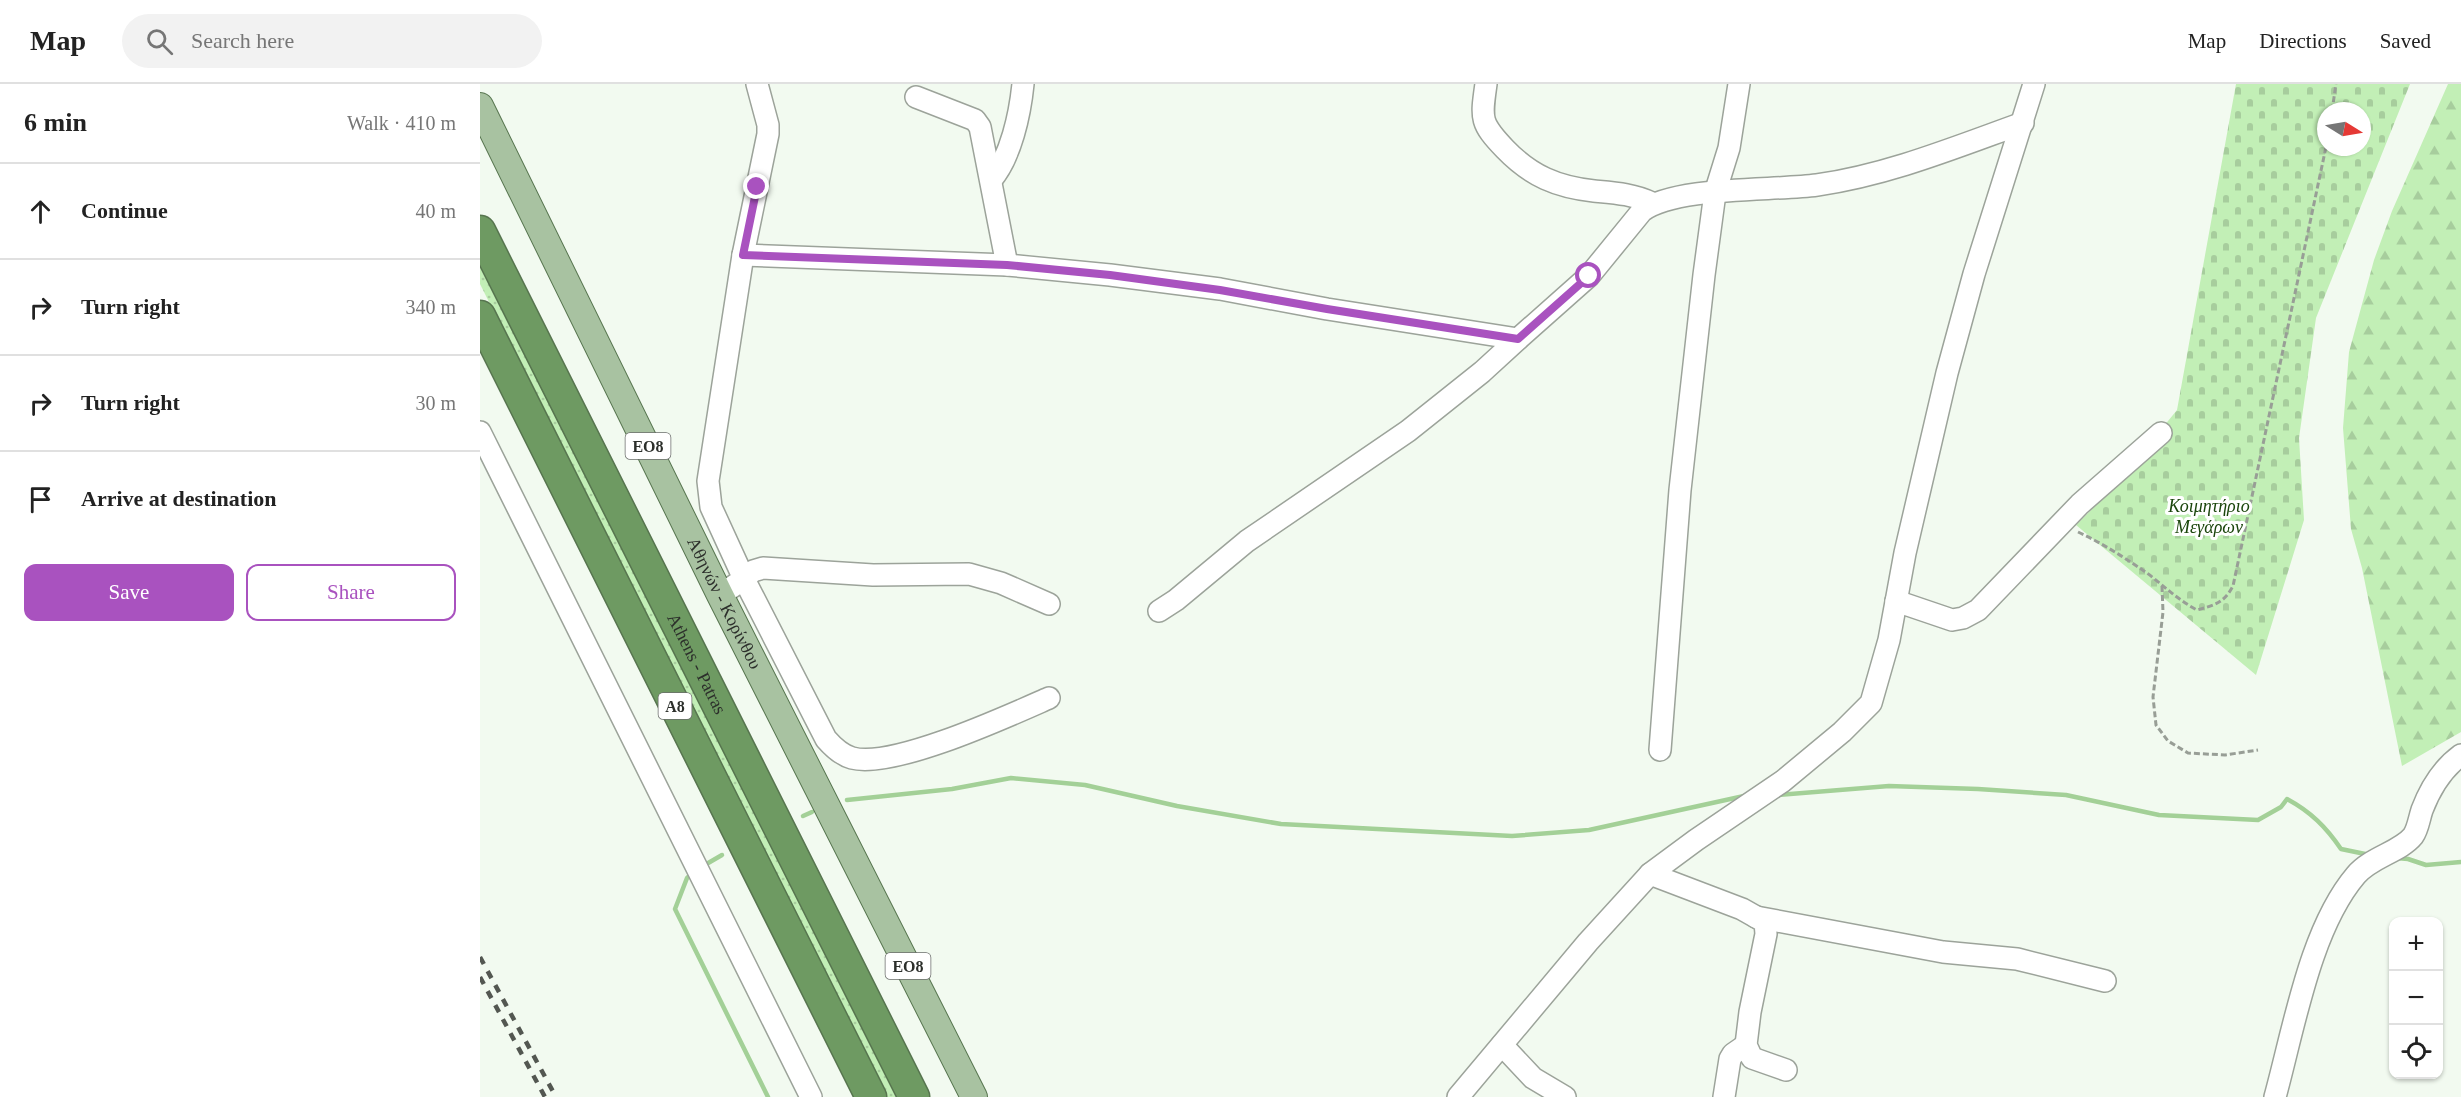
<!DOCTYPE html>
<meta charset="utf-8">
<style>
body{margin:0;font-family:"Times New Roman",serif;background:#f2f2f2;color:#222}
.controls{position:absolute;right:18px;bottom:18px;display:grid;overflow:hidden;border-radius:12px;box-shadow:0 2px 4px #0004}
.controls button{width:54px;height:54px;display:grid;place-items:center;padding:0;border:0;border-bottom:2px solid #e0e0e0;background:#fff;color:#222;font:30px sans-serif}
.compass{position:absolute;left:1837px;top:18px;width:54px;height:54px;border-radius:50%;background:#fff;box-shadow:0 2px 4px #0004;rotate:101deg}
.stop{position:absolute;width:18px;height:18px;margin:-14px;border:4px solid #a952bf;border-radius:50%;background:#fff}
.stop.end{background:#a952bf;border-color:#fff;box-shadow:0 2px 6px #0008}
.list{margin:0;padding:0;list-style:none}
h2{display:flex;justify-content:space-between;align-items:center;height:78px;margin:0;padding:0 24px;font-size:26px}
h2 small{font-size:20px;font-weight:400;color:#767676}
.list li{display:grid;grid-template-columns:39px 1fr auto;gap:18px;align-items:center;box-sizing:border-box;height:96px;padding:0 24px;border-top:2px solid #e0e0e0}
.list b{display:block;font-size:22px;white-space:nowrap}
.list em{font-size:20px;font-style:normal;color:#767676}
.actions{display:flex;gap:12px;padding:18px 24px}
.actions a{flex:1;padding:14px 0;border:2px solid #a952bf;border-radius:12px;text-align:center;font-size:21px;color:#a952bf}
.actions .main{background:#a952bf;color:#fff}
.icon{flex:none;width:33px;height:33px;fill:none;stroke:currentColor;stroke-width:2;stroke-linecap:round;stroke-linejoin:round}
.map{position:relative;flex:none;width:1981px;height:1013px;overflow:hidden}
header{display:flex;align-items:center;gap:36px;box-sizing:border-box;height:84px;padding:0 30px;background:#fff;border-bottom:2px solid #e0e0e0}
header strong{font-size:28px}
nav{display:flex;gap:33px;margin-inline-start:auto;font-size:21px}
.search{width:420px;height:54px;background:#f2f2f2;display:flex;align-items:center;gap:15px;box-sizing:border-box;padding:0 21px;border-radius:33px;color:#767676;font-size:22px}
main{display:flex}
aside{flex:1;background:#fff}
.map>svg:first-child{display:block}
.grass{fill:url(#grass-dots)}
.forest{fill:url(#forest-firs)}
.cemetery{fill:url(#cemetery-stones);fill-rule:evenodd}
.lines{fill:none;stroke-linecap:round;stroke-linejoin:round}
.stream{stroke:#a3d097;stroke-width:4.5}
.minor-casing{stroke:#9ca39a;stroke-width:24}
.major-casing{stroke:#57754f;stroke-width:28}
.highway-casing{stroke:#57754f;stroke-width:33}
.path{stroke:#989e96;stroke-width:3;stroke-dasharray:6 3;stroke-linecap:butt}
.minor{stroke:#fff;stroke-width:21}
.major{stroke:#a8c2a1;stroke-width:26}
.highway{stroke:#6e9a62;stroke-width:30}
.rail{stroke:#535751;stroke-width:4.5;stroke-dasharray:8 8;stroke-linecap:butt}
.route{stroke:#a952bf;stroke-width:8}
.labels{text-anchor:middle;stroke-width:6;stroke-linejoin:round;paint-order:stroke}
.shield{fill:#fff;stroke:#6b6d6b;stroke-width:1.5}
.shield-label{font-size:16px;font-weight:bold;fill:#2c2f2b}
.park-label{font-size:18px;font-style:italic;fill:#1b460c;stroke:#fff}
.street-label{font-size:18px;fill:#2c2f2b;stroke:#fff}
</style>
<header>
<strong>Map</strong>
<div class="search"><svg class="icon" aria-label="search" viewBox="0 0 24 24"><circle cx="10" cy="10" r="6"/><path d="M15 15l6 6"/></svg>Search here</div>
<nav><a>Map</a><a>Directions</a><a>Saved</a></nav>
</header>
<main>
<aside>
<h2>6 min<small>Walk · 410 m</small></h2>
<ul class="list">
<li><svg class="icon" aria-label="ahead" viewBox="0 0 24 24"><path d="M12 20V5M6 11l6-6 6 6"/></svg><div><b>Continue</b></div><em>40 m</em></li>
<li><svg class="icon" aria-label="right" viewBox="0 0 24 24"><path d="M7 20v-9h11M14 6l5 5-5 5"/></svg><div><b>Turn right</b></div><em>340 m</em></li>
<li><svg class="icon" aria-label="right" viewBox="0 0 24 24"><path d="M7 20v-9h11M14 6l5 5-5 5"/></svg><div><b>Turn right</b></div><em>30 m</em></li>
<li><svg class="icon" aria-label="arrive" viewBox="0 0 24 24"><path d="M6 21V4h12l-3 4 3 4H6"/></svg><div><b>Arrive at destination</b></div></li>
</ul>
<div class="actions"><a class="main">Save</a><a>Share</a></div>
</aside>
<div class="map">
<svg width="1981" height="1013" viewBox="0 0 1981 1013">
<defs>
<pattern id="grass-dots" width="8" height="8" patternUnits="userSpaceOnUse" patternTransform="scale(1.5)"><rect width="8" height="8" fill="#c2efb6"/><path d="M2 2h.1M6 6h.1" fill="none" stroke="#a7cd9d" stroke-width="1.8" stroke-linecap="round"/></pattern>
<pattern id="forest-firs" width="22" height="20" patternUnits="userSpaceOnUse" patternTransform="scale(1.5)"><rect width="22" height="20" fill="#c2efb6"/><path d="M5 1l3.5 6h-7zM16 11l3.5 6h-7z" fill="#a7cd9d"/></pattern>
<pattern id="cemetery-stones" width="16" height="16" patternUnits="userSpaceOnUse" patternTransform="scale(1.5)"><rect width="16" height="16" fill="#c2efb6"/><path d="M2 7V4a2 2 0 0 1 4 0v3zM10 15v-3a2 2 0 0 1 4 0v3z" fill="#a7cd9d"/></pattern>
</defs>
<rect width="100%" height="100%" fill="#f2faf0"/>
<polygon class="grass" points="0,181 416,1013 407,1013 0,200"/>
<polygon class="forest" points="1968,0 1981,0 1981,648 1922,682 1882,484 1871,445 1863,344 1869,268 1894,176 1912,127"/>
<path class="cemetery" d="M 1756,0 L 1930,0 L 1836,234 L 1819,354 L 1824,436 L 1776,591 L 1596,441 L 1634,403 L 1697,326 ZM 1846,27 L 1882,27 L 1882,63 L 1846,63 Z"/>
<g class="lines">
<g class="stream">
<path d="M 1297,711 L 1409,702 L 1498,705 L 1586,711 L 1679,731 L 1778,736 L 1801,723 L 1807,715 C 1831,728 1846,743 1861,765 L 1890,771"/>
<polyline points="367,716 472,705 531,694 605,701 697,722 801,740 1032,752 1109,746 1264,712"/>
<polyline points="323,732 332,728"/>
<polyline points="1916,774 1928,775 1946,781 1981,778"/>
<polyline points="223,782 242,771"/>
<polyline points="214,788 207,794 195,825 288,1013"/>
</g>
<g class="minor-casing">
<g id="minor">
<path d="M 1006,0 C 1001,35 1000,39 1025,65 C 1051,92 1077,103 1114,107 C 1135,109 1153,110 1172,119"/>
<polyline points="436,13 495,36 500,43 527,181"/>
<path d="M 511,96 C 531,73 540,30 543,0"/>
<path d="M 263,171 L 527,181 L 630,191 L 740,205 L 847,225 L 1038,255 L 1109,192 L 1162,127 C 1196,102 1292,107 1337,101 C 1408,91 1476,63 1543,39"/>
<polyline points="0,348 331,1013"/>
<polyline points="240,511 264,495 231,423 228,397 263,171 288,50 288,41 277,0"/>
<polyline points="1416,517 1472,536 1483,534 1498,526 1600,420 1681,349"/>
<path d="M 569,520 L 521,499 L 489,490 L 393,491 L 283,484 L 273,487 L 264,495 L 346,655 C 353,663 361,671 372,674 C 413,685 528,632 569,614"/>
<polyline points="679,527 696,516 767,457 928,347 1002,288 1038,255"/>
<polyline points="1180,666 1200,406 1224,191 1235,109 1249,64 1259,0"/>
<polyline points="1170,790 1262,825 1285,838 1286,850 1270,928 1266,961 1272,974 1306,986"/>
<polyline points="1276,833 1463,868 1537,875 1625,897"/>
<polyline points="1022,961 1053,994 1085,1013"/>
<polyline points="978,1013 1108,858 1170,790 1216,756 1303,697 1362,648 1391,619 1409,556 1425,469 1467,289 1494,190 1554,0"/>
<polyline points="1244,1013 1250,975 1253,970 1266,961"/>
<path d="M 1795,1013 C 1814,944 1830,845 1876,791 C 1891,773 1920,768 1933,752 C 1938,745 1939,735 1942,726 C 1950,705 1963,684 1981,671"/>
</g>
</g>
<g class="major-casing">
<g id="major">
<path id="s1" d="M 0,22 L 240,511 L 494,1013"/>
</g>
</g>
<g class="highway-casing">
<g id="highway">
<path id="s2" d="M 0,147 L 434,1013"/>
<polyline points="0,232 391,1013"/>
</g>
</g>
<g class="path">
<polyline points="1852,27 1856,0"/>
<path d="M 1598,448 C 1622,459 1645,474 1667,489 C 1684,502 1698,516 1717,526 C 1735,521 1744,519 1753,502 L 1846,63"/>
<polyline points="1682,502 1683,528 1673,613 1676,641 1688,657 1708,669 1745,671 1778,666"/>
</g>
<use href="#minor" class="minor"/>
<use href="#major" class="major"/>
<use href="#highway" class="highway"/>
<g class="rail">
<polyline points="0,873 76,1013"/>
<polyline points="0,893 65,1013"/>
</g>
</g>
<g class="lines">
<polyline class="route" points="277,103 263,171 527,181 630,191 740,206 847,225 1038,255 1109,192"/>
</g>
<g class="labels">
<g class="shield">
<rect x="145.5" y="349" width="45" height="26" rx="4.5"/>
<rect x="178.5" y="609" width="33" height="26" rx="4.5"/>
<rect x="405.5" y="869" width="45" height="26" rx="4.5"/>
</g>
<g class="shield-label">
<text x="168" y="368">ΕΟ8</text>
<text x="195" y="628">Α8</text>
<text x="428" y="888">ΕΟ8</text>
</g>
<g class="park-label">
<text x="1729" y="428">Κοιμητήριο<tspan x="1729" dy="21">Μεγάρων</tspan></text>
</g>
<g class="street-label">
<text dy="6" stroke="none"><textPath href="#s1" startOffset="554">Αθηνών - Κορίνθου</textPath></text>
<text dy="6" stroke="none"><textPath href="#s2" startOffset="484">Athens - Patras</textPath></text>
</g>
</g>
</svg>
<div class="controls">
<button>+</button>
<button>−</button>
<button><svg class="icon" aria-label="locate" viewBox="0 0 24 24"><circle cx="12" cy="12" r="6"/><path d="M12 2v4M12 18v4M2 12h4M18 12h4"/></svg></button>
</div>
<svg class="compass" viewBox="-18 -18 36 36"><path d="M0-13l5 13h-10z" fill="#e53935"/><path d="M0 13l5-13h-10z" fill="#767676"/></svg>
<div class="stop" style="left:1109px;top:192px"></div>
<div class="stop end" style="left:277px;top:103px"></div>
</div>
</main>
